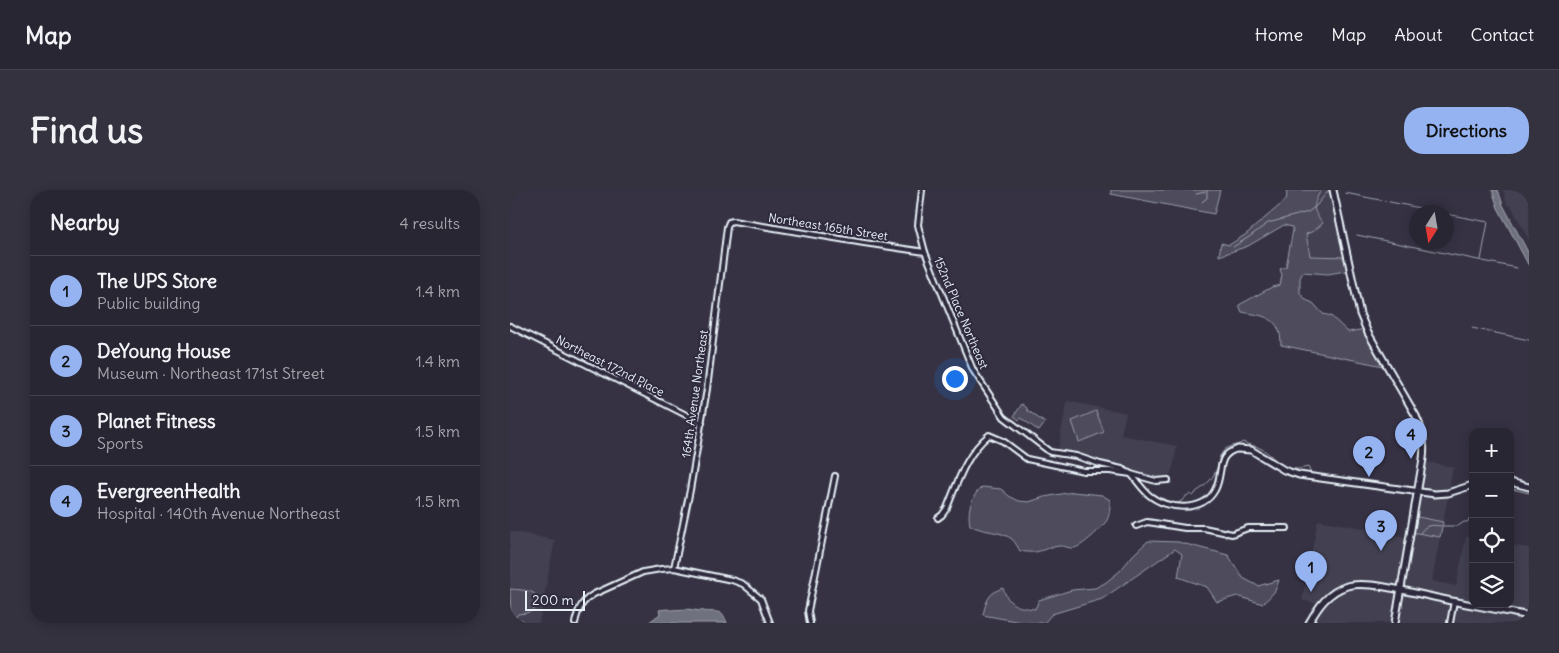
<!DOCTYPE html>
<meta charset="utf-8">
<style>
body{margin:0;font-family:Delius,sans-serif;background:#34323f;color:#f1f3f6}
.controls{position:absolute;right:15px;bottom:15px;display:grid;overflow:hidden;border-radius:10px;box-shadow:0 2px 12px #0003}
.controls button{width:45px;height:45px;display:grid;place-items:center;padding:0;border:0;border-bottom:1px solid #44434e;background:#282633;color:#f1f3f6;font:25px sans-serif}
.compass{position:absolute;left:899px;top:15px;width:45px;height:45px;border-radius:50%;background:#282633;box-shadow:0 2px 12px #0003;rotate:191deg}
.scale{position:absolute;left:15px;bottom:12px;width:60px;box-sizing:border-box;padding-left:5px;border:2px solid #e8f1f8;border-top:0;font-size:14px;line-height:18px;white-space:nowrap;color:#e8f1f8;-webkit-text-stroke:4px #2f2a3d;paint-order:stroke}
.you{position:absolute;left:444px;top:188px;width:18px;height:18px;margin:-12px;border:4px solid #fff;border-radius:50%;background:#1a73e8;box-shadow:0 0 0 8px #1a73e833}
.badge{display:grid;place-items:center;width:32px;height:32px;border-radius:50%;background:#95b2f1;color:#111;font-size:16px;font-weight:700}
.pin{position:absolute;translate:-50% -41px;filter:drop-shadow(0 1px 2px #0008)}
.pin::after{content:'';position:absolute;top:26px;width:18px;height:15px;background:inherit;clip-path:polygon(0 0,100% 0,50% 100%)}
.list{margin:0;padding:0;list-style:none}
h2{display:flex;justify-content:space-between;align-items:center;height:65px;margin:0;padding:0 20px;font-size:21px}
h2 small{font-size:16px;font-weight:400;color:#a5a5ac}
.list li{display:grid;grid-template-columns:32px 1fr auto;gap:15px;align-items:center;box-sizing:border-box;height:70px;padding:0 20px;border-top:1px solid #44434e}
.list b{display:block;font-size:19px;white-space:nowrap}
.list p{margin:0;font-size:16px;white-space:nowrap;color:#a5a5ac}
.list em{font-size:16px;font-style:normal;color:#a5a5ac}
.icon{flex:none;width:28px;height:28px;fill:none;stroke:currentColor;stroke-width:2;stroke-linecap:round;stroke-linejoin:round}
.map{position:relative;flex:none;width:1019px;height:433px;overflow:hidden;border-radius:20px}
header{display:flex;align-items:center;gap:30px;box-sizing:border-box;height:70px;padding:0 25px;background:#282633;border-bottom:1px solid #44434e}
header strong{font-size:24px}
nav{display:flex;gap:28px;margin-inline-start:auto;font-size:18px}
.intro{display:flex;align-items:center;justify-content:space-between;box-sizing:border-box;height:120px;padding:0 30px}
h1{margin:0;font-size:35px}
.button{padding:12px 22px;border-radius:20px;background:#95b2f1;color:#111;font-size:18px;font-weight:700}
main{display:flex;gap:30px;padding:0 30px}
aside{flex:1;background:#282633;border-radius:20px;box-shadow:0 2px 12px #0003}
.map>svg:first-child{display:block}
.built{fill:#433f51}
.green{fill:#4d4b5c;stroke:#9a9eaa}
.water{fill:#70717f;stroke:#a0a4af}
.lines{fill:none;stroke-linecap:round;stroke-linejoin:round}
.stream{stroke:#a0a4af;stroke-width:1}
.minor-casing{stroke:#e8f1f8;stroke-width:8}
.major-casing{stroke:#e8f1f8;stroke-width:9}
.minor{stroke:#2f2a3d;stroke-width:4}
.major{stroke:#2f2a3d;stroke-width:5}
.labels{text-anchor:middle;stroke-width:4;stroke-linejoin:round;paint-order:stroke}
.street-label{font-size:12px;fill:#e8f1f8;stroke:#2f2a3d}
</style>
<header>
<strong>Map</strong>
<nav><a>Home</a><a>Map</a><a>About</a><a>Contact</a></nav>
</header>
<div class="intro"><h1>Find us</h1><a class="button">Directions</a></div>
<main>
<aside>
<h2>Nearby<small>4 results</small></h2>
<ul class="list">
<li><span class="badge">1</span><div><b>The UPS Store</b><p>Public building</p></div><em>1.4 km</em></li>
<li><span class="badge">2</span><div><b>DeYoung House</b><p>Museum · Northeast 171st Street</p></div><em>1.4 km</em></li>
<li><span class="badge">3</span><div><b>Planet Fitness</b><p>Sports</p></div><em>1.5 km</em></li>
<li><span class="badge">4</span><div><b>EvergreenHealth</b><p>Hospital · 140th Avenue Northeast</p></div><em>1.5 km</em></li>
</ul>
</aside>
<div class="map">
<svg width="1019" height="433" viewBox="0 0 1019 433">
<rect width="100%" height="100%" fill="#363244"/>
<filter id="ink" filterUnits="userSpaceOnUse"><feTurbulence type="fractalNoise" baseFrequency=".02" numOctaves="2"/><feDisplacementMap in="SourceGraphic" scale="10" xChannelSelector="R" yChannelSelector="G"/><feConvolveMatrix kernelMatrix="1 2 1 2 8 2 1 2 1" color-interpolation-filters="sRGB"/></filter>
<g filter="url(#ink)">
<g class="built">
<polygon points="811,0 823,0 838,67 800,66 796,44 804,41 806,26 803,19 807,8"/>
<polygon points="993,0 1019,0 1019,50 1001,16 997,15"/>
<polygon points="557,211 616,223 611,245 667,256 664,274 659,288 641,287 630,282 625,282 621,284 563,265 560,261 548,259"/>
<polygon points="917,272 943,277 939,300 923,301 912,299"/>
<polygon points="907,302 939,303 933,332 903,326"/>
<polygon points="808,330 864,340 899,348 901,342 930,347 922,391 946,396 956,347 963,347 963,414 1000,414 1000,355 1019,358 1019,433 799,433 810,415 792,410"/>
<polygon points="0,341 45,350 29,433 0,433"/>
</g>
<g class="green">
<polygon points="601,0 710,0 704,24 601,4"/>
<path d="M 776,0 L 811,0 C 803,15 801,20 813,33 L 804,41 L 796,44 L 800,66 L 838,67 L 841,80 L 818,84 L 793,82 L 790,88 L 790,103 L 796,110 L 803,113 L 813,124 L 821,126 L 838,142 L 856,139 L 878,177 L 771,155 C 771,127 755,126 732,122 L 729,115 L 762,97 L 770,95 L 772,85 L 770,79 L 776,77 L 783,40 L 782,37 L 774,35 L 738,56 L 709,66 L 711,53 L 719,55 L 735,45 L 776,10 L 777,4 Z"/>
<polygon points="512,214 517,218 517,220 535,233 529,241 511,228 509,230 504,226"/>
<polygon points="586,221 594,242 569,252 562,231"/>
<path d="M 472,297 L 491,299 L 499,306 L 509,311 L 519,312 L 534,307 L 563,302 L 592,305 L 600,310 C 600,317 600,324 597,330 C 593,337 572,357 564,358 C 559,359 554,355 549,356 C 532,358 530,365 510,361 C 508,358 506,353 503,350 C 492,340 473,343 460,335 C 457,321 461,306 472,297 Z"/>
<polygon points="903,326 933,332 930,347 901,342"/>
<path d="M 638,351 L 668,352 L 718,365 L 733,388 L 748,396 L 769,390 L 765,401 L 753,414 L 727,406 L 707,412 L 697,397 L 668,387 L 672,364 L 665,359 L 592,409 L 542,424 L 534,433 L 516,433 L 473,425 C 476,411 479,402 493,398 C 499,416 507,417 525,419 L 529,410 L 562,400 L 585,398 L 595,393 L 610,381 L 623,365 Z"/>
<path d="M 0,399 C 7,400 22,399 27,406 C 29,408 27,411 27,414 C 25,423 16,423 8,424 L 1,433 Z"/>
</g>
<g class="water">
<polygon points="982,0 988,0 993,15 1019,64 1019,76 988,18"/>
<path d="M 157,419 L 161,420 L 177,419 L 191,421 L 191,419 L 193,421 C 205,423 212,418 217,433 L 138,433 L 150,424 L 149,420 Z"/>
</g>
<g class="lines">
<g class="stream">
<polyline points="835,3 930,22"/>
<polyline points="686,4 695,2"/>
<polyline points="692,12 697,8 697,1 698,0"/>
<polyline points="936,24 978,32 971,70"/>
<polyline points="847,45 1007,78"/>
<polyline points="723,57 739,47 758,33 798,22 806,16 819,0"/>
<polyline points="962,138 1019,150"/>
<polyline points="1000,302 1002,299 1019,303"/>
<path d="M 652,308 L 661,313 L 667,314 L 675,308 L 676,306 L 680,304 L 683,306 L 685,304 L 686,302 C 697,295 705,287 708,274 C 709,270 709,266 712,263 C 717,254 726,257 733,252 C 740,256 745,255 752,259 C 762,265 773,280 786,279 C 790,279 794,278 798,277 L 802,285"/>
<polyline points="933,336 948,336 954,332 957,332 963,327"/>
<path d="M 910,343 C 916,334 921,335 931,336"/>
<polyline points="0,429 1,430"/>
<polyline points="6,433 4,432 8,432 11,429 13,433 13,430"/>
</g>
<g class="minor-casing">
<g id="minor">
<polyline points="412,0 408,35 415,62 463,180 494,227 540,262 566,266 590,274 612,279 621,284 646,291 658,290"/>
<polyline points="0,136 192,233"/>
<path d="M 428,328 L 432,325 L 437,318 C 448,291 456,264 479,245 L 493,251 L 517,269 L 574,281 L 600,281 L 621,284 C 627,291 632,299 639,305 C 657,320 693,323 705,300 C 714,284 705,264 728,259"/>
<polyline points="626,336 637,332 644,333 675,338 694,338 722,344 738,338 777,338"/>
<polyline points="164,378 180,300 197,199 217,37 219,32 223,31 354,53 415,62"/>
<path d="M 65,433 C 68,419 72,411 84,404 L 133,382 L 151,379 L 164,378 L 222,390 L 233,394 L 251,409 L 260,433"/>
<polyline points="300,433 298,421 325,286"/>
<polyline points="940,433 944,411"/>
</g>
</g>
<g class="major-casing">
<g id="major">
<path d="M 823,0 L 850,124 L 858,143 L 906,226 C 913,240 915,253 913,269 L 885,433"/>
<polyline points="728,259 741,260 774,280 789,285 925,304 938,303 963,295"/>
<polyline points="1000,292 1019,297"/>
<path d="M 799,433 C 808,417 818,402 837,396 C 857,390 909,404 932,409 C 961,415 990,420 1019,426"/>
</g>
</g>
<use href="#minor" class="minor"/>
<use href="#major" class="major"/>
</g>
</g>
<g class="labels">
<g class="street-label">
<text transform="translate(318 37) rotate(9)" y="4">Northeast 165th Street</text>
<text transform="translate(451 123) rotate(67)" y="4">152nd Place Northeast</text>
<text transform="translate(100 176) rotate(27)" y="4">Northeast 172nd Place</text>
<text transform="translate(185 204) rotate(-82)" y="4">164th Avenue Northeast</text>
</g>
</g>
</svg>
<div class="controls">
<button>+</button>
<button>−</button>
<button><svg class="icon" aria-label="locate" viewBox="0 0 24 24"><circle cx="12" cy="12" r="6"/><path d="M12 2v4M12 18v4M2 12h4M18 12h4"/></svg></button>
<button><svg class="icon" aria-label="layers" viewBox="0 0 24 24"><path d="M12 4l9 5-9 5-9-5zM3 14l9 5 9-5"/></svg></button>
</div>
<svg class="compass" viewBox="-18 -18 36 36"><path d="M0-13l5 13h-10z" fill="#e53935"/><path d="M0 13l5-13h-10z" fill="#a5a5ac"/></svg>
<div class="scale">200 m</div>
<div class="you"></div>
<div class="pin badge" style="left:801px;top:402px">1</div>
<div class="pin badge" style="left:859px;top:287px">2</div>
<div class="pin badge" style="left:871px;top:361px">3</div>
<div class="pin badge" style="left:901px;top:269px">4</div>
</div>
</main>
